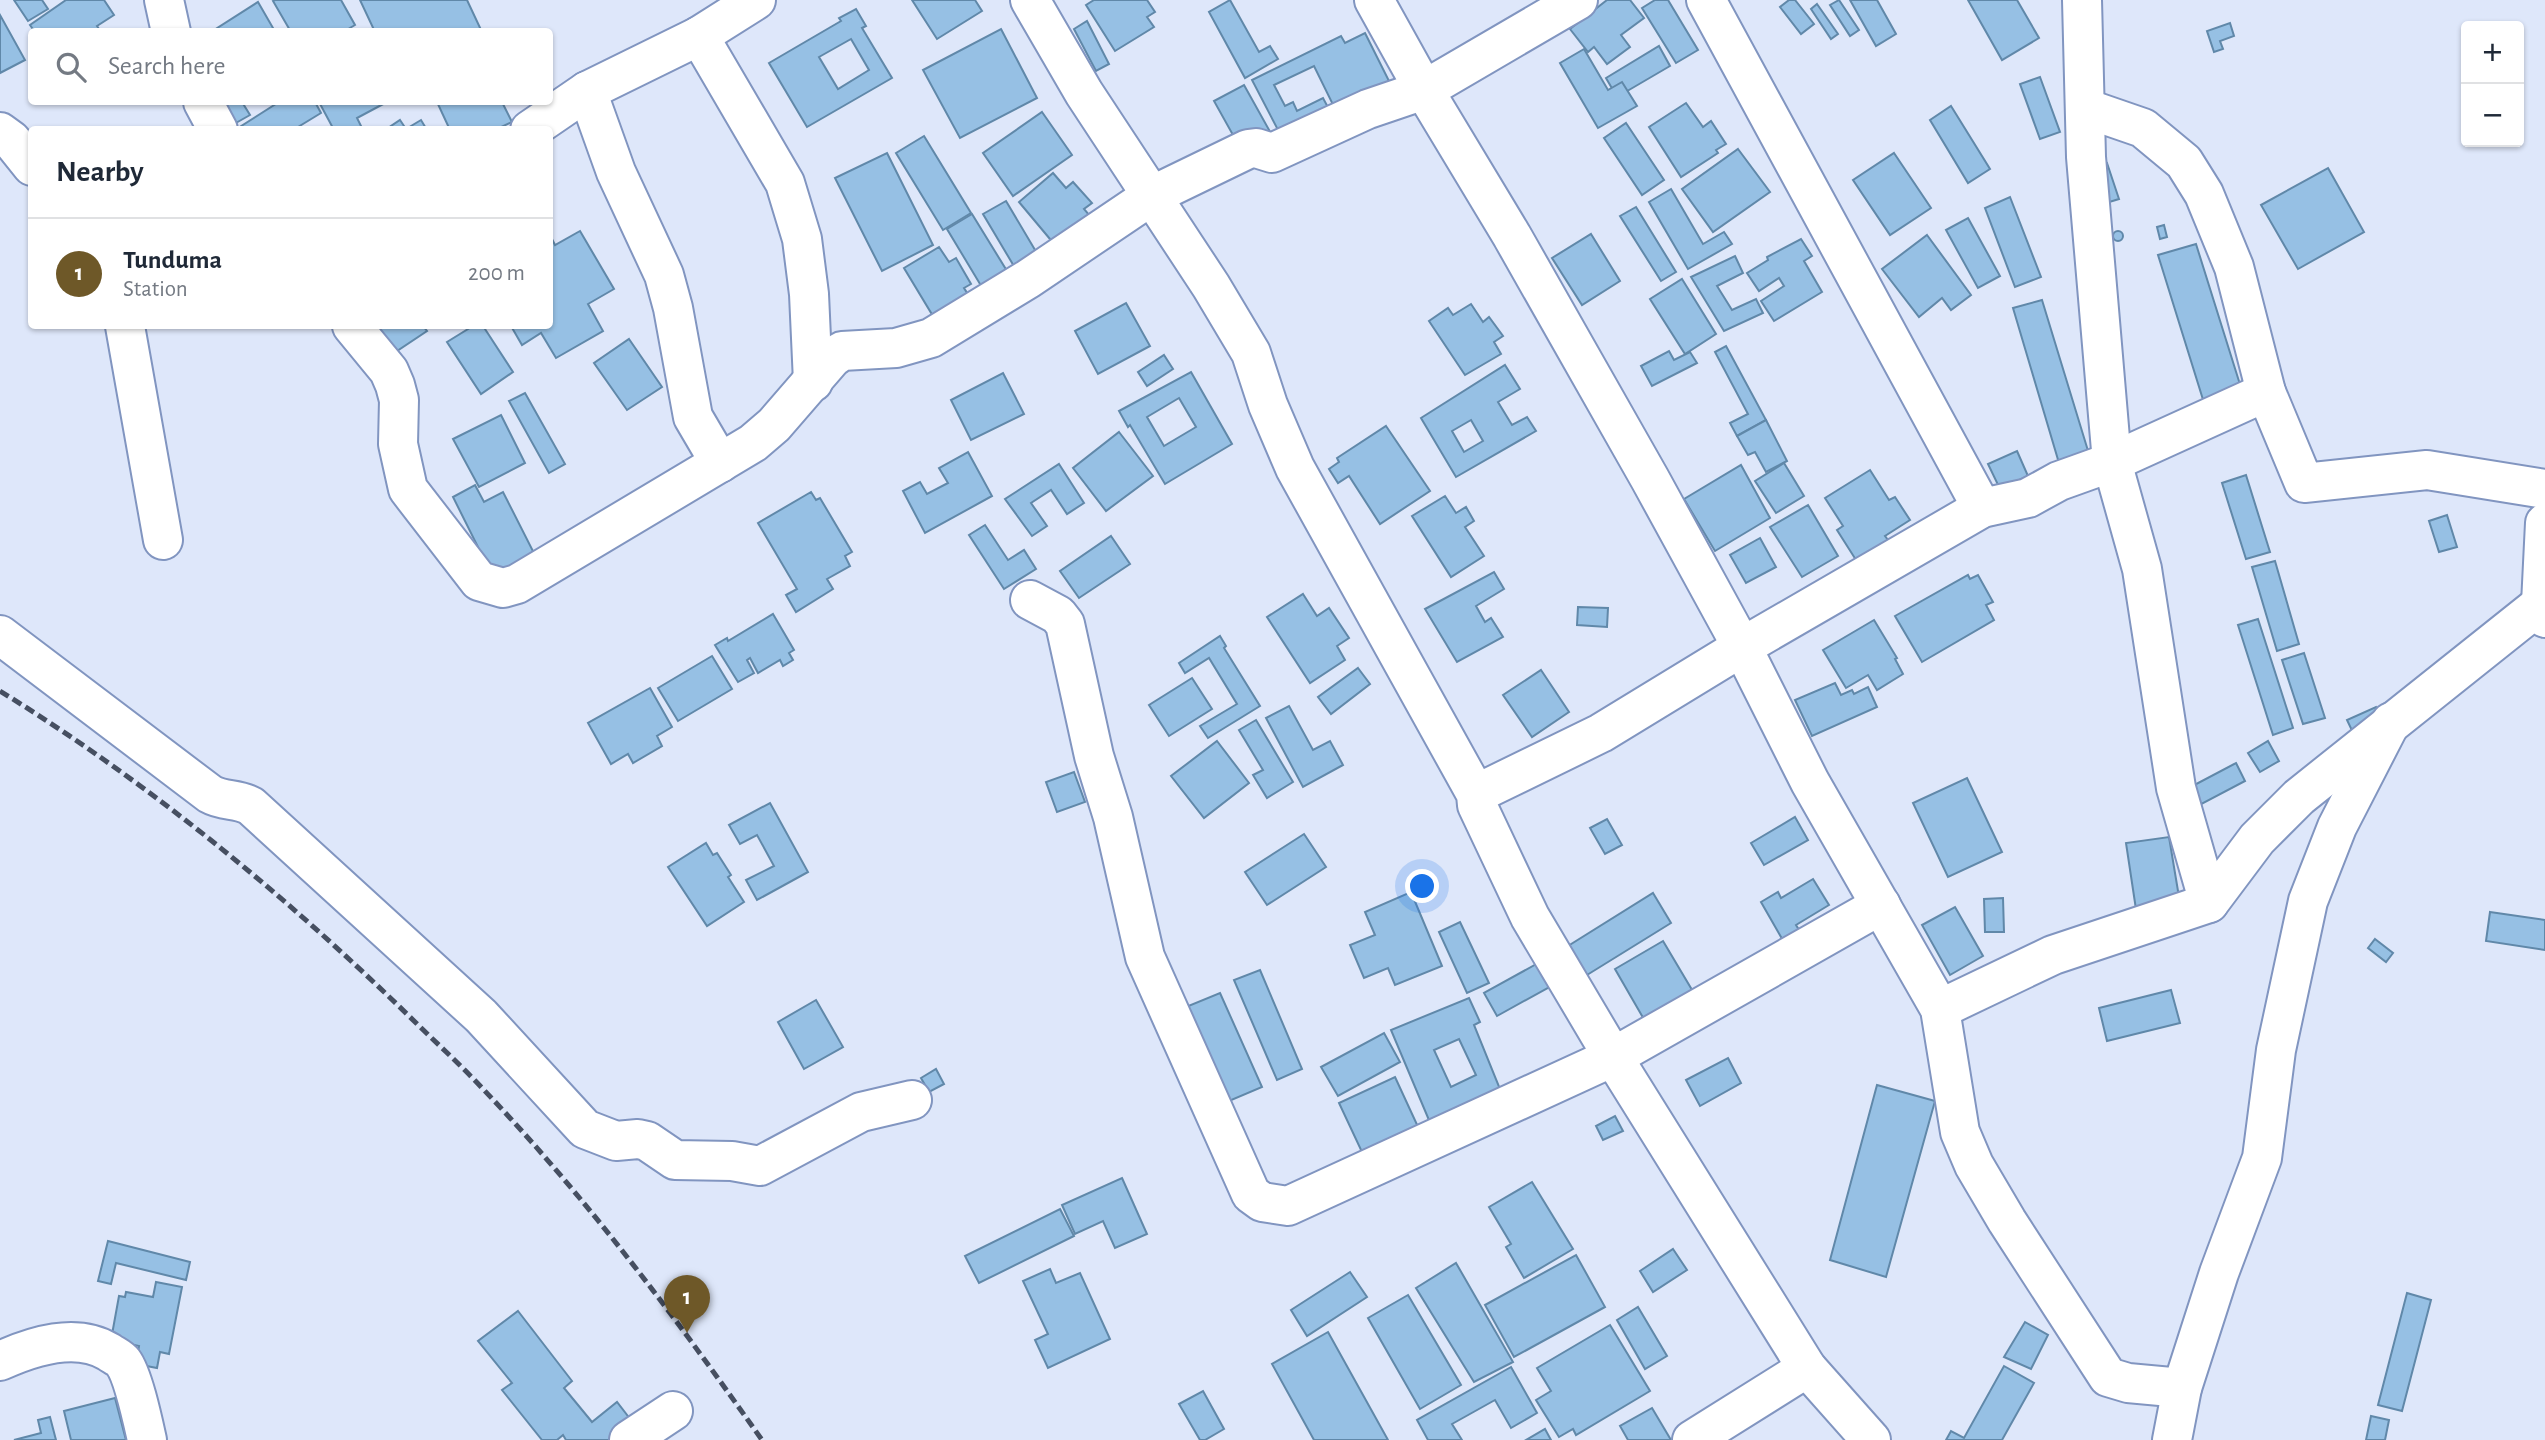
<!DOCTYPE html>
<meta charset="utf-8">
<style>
body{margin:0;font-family:"Alegreya Sans",sans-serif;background:#f6f6f7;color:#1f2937}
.controls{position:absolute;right:21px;top:21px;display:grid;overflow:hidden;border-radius:7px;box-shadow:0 2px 5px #0004}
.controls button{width:63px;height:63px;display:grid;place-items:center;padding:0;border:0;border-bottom:2px solid #e0e1e3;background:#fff;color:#1f2937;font:35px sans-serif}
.you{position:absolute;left:1423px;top:887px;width:24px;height:24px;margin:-18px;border:5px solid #fff;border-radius:50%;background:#1a73e8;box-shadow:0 0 0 10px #1a73e833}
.badge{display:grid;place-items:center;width:46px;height:46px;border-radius:50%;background:#6e5828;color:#fff;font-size:23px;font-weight:700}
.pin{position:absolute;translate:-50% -58px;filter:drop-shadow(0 2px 4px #0008)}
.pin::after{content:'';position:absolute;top:37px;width:24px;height:21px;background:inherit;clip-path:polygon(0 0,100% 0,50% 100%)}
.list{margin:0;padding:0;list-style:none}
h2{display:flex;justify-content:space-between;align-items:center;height:91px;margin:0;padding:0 28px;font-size:30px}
h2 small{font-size:23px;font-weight:400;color:#747a83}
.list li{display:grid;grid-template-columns:46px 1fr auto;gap:21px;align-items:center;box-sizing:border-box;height:112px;padding:0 28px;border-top:2px solid #e0e1e3}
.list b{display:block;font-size:26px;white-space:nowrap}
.list p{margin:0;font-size:23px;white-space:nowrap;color:#747a83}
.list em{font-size:23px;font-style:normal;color:#747a83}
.icon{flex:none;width:38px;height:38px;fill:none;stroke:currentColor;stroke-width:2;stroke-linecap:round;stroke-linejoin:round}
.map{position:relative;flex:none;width:2545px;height:1440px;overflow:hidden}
.search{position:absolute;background:#fff;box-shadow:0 2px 5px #0004;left:28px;top:28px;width:525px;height:77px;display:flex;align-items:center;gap:18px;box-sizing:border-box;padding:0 24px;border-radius:7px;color:#747a83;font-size:26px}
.panel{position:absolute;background:#fff;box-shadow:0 2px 5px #0004;left:28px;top:126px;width:525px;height:203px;border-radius:7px}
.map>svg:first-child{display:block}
.building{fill:#96c0e4;stroke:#6088a9;stroke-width:2;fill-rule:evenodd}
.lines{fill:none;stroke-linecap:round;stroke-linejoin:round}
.minor-casing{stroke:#8195c0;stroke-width:42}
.major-casing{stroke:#8195c0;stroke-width:42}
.minor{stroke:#fff;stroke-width:38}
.major{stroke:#fff;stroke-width:38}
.rail{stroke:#464f61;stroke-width:5;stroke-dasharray:10 5;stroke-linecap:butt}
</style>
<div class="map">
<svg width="2545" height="1440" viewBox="0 0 2545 1440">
<rect width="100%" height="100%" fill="#dee7fa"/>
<g class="building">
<polygon points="14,0 42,0 48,9 28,21"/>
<polygon points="66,0 104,0 114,15 97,26 101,32 35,32 30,25"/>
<polygon points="275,0 341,0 355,25 343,32 291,32 273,1"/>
<polygon points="360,0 467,0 482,32 375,32"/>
<polygon points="912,0 975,0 982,11 937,39"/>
<polygon points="1094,0 1147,0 1155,12 1147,17 1154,27 1115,51 1086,5"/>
<polygon points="1230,0 1259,52 1270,46 1278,59 1245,78 1209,12"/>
<polygon points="1607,0 1630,0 1644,18 1621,35 1630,47 1607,64 1594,47 1588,52 1570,29"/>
<polygon points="1655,0 1668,0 1698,50 1676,63 1642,8"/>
<polygon points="1789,0 1795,0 1814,24 1801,34 1780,7"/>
<polygon points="1839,0 1859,30 1850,36 1830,5"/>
<polygon points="1850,0 1877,0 1896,34 1876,46"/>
<polygon points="1968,0 2017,0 2039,38 2002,60"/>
<polygon points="258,2 273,28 273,32 211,32"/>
<polygon points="1817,4 1838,34 1831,39 1811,9"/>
<path d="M 856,9 L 866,26 L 862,28 L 892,78 L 807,127 L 769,63 L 841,21 L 839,18 ZM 851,39 L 869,70 L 838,89 L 819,57 Z"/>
<polygon points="0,15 25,60 0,73"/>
<polygon points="1087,21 1109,64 1096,71 1074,29"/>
<polygon points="2230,23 2234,36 2220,41 2223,49 2214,52 2207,31"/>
<polygon points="1001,29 1037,98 960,138 923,70"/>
<polygon points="1365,33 1395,93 1341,121 1314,66 1274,85 1285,106 1293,102 1297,111 1323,98 1338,126 1289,151 1252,80 1341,36 1345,43"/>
<polygon points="1659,46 1670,66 1617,97 1606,78"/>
<polygon points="1584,49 1608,90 1622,82 1637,106 1598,128 1560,63"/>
<polygon points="2040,77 2060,132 2040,139 2020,84"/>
<polygon points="1244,85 1273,137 1243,153 1214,101"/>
<polygon points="212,102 242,102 250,115 227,128"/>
<polygon points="279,102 315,102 321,113 293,130 235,130"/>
<polygon points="319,102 387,102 357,118 363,130 334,130"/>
<polygon points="437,102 502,102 512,122 495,130 450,130"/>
<polygon points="1686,103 1703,127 1711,121 1726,144 1716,150 1718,153 1681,177 1649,127"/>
<polygon points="1951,106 1990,169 1968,183 1930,120"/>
<polygon points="1042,112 1072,155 1013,196 983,153"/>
<polygon points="400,120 406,129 421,120 427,130 385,130"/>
<polygon points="1626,123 1664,180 1642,195 1604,138"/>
<polygon points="924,136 971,213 943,230 896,153"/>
<polygon points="1738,149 1770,192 1713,232 1682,189"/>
<polygon points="887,153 933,245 882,271 835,178"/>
<polygon points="1894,153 1931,208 1890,235 1853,180"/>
<polygon points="2107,163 2119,199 2106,203 2095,167"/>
<polygon points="2328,168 2364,232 2298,269 2261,205"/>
<polygon points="1053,173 1066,188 1073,182 1092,203 1084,209 1095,222 1060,251 1019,202"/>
<polygon points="1671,189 1703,244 1724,232 1732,244 1688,269 1649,202"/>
<polygon points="2010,197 2041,277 2015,287 1985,208"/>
<polygon points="1006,201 1041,260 1018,273 983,214"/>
<polygon points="1636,207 1676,272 1661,281 1620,216"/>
<polygon points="972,214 1015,284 989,299 947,229"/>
<polygon points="1968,218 2000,276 1978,288 1946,230"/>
<polygon points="2164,225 2167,237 2160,239 2157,227"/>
<circle cx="2118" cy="236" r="5"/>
<polygon points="580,231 614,289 588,304 603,331 556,358 541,333 522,345 511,326 550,326 550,235 555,245"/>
<polygon points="1591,234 1620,281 1582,305 1552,258"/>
<polygon points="1927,235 1971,295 1951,310 1942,298 1919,317 1882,269"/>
<polygon points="1801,239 1812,256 1804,261 1822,292 1774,321 1761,301 1784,286 1779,278 1759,291 1747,273 1768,260 1767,257"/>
<polygon points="2196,244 2243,394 2205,406 2158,255"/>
<polygon points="939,247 949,262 956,258 971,284 964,288 971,299 936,321 904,268"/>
<polygon points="1735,256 1743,273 1717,286 1732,310 1756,299 1763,313 1724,331 1691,277"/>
<polygon points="1682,279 1716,334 1685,354 1650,299"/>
<polygon points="2042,300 2089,454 2059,463 2013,308"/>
<polygon points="1126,303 1150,346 1098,374 1075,331"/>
<polygon points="1471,304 1483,322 1489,317 1503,336 1494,342 1501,354 1465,375 1429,321 1448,308 1453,315"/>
<polygon points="358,326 423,326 427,331 394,353"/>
<polygon points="473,326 483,326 513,372 481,394 447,342"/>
<polygon points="629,339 662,387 627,410 594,363"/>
<polygon points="1726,346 1766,420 1737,436 1730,423 1748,414 1715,352"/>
<polygon points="1669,351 1674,360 1690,352 1697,363 1652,386 1641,366"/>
<polygon points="1164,355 1173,369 1147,386 1138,372"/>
<path d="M 1505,365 L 1520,389 L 1498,402 L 1512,425 L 1527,417 L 1536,431 L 1456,477 L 1421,418 ZM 1471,420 L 1483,441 L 1464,452 L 1452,431 Z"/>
<path d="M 1191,372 L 1232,444 L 1165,484 L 1130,425 L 1128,427 L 1119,411 ZM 1179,398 L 1196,427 L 1164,446 L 1147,417 Z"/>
<polygon points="1003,373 1024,414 971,440 951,400"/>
<polygon points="525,393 565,464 549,473 509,401"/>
<polygon points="501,415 525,463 479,487 453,439"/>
<polygon points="1766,420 1787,461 1766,472 1755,452 1748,455 1737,436"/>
<polygon points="1386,426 1430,491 1380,524 1349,476 1338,483 1329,469 1339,462 1337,458"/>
<polygon points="1119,432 1153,476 1106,511 1073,468"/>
<polygon points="2017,451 2028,476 2000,489 1988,464"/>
<polygon points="968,452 992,496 925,533 903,491 920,482 927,494 948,483 939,468"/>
<polygon points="1784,463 1804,496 1776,513 1755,481"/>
<polygon points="1059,464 1084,503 1067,514 1051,490 1031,503 1047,526 1032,536 1005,499"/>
<polygon points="1741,465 1770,518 1715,551 1684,499"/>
<polygon points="1870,470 1889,500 1895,497 1910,520 1885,536 1888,540 1856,560 1837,530 1843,526 1825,498"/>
<polygon points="2246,475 2270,552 2246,559 2222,483"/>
<polygon points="475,485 484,502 503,492 539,563 499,583 469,552 478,547 453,497"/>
<polygon points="811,492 816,500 820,498 852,552 845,556 850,566 827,579 833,589 796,612 786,595 797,589 758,523"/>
<polygon points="1445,496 1456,513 1466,507 1474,521 1465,527 1484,556 1451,577 1412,516"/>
<polygon points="1808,505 1838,556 1802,577 1770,527"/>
<polygon points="2447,515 2457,547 2439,552 2429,521"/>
<polygon points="985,525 1008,560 1024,550 1036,569 1004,589 969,535"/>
<polygon points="1111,536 1130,564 1079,598 1060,571"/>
<polygon points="1760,538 1776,567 1746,583 1730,555"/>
<polygon points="2275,561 2299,644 2277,651 2252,567"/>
<polygon points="1494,572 1504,589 1476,606 1485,622 1491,618 1503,637 1457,662 1425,609"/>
<polygon points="1968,575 1970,579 1978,575 1993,602 1986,605 1994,620 1922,662 1895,616"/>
<polygon points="1303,594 1317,616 1329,608 1349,638 1337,646 1345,660 1310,683 1267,617"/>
<polygon points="1578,607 1608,608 1607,627 1577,625"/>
<polygon points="773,614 794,650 789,653 793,660 783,666 780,660 758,673 750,658 747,660 754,673 738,682 715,645 727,638 728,641"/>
<polygon points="2258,619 2293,728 2273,735 2238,625"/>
<polygon points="1874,620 1897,658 1895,659 1903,674 1877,690 1868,675 1846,688 1823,650"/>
<polygon points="1220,636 1226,646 1224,648 1260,706 1208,738 1200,726 1237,704 1209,658 1185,673 1179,663"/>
<polygon points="2304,653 2325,718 2303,724 2282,660"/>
<polygon points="712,656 732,689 678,721 658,688"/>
<polygon points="1358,668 1370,684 1331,714 1318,697"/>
<polygon points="1541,670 1569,712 1532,737 1503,695"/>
<polygon points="1192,678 1212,709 1169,736 1149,705"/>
<polygon points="1835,683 1841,695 1852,690 1854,694 1868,687 1877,707 1812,736 1795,700"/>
<polygon points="650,688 672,727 657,736 662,746 633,763 628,754 611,764 588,723"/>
<polygon points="1289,706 1313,750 1330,741 1343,765 1303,787 1266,718"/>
<polygon points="2376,707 2385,725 2356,739 2347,720"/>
<polygon points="1256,720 1293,782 1267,798 1253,775 1263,770 1239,730"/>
<polygon points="1217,741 1249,783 1204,818 1171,776"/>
<polygon points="2268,741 2279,761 2260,772 2248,753"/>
<polygon points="2236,763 2245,781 2192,809 2183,791"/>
<polygon points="1074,772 1085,802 1057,812 1046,782"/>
<polygon points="1967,778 2002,852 1948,877 1913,803"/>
<polygon points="770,803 808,872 757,900 746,880 774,866 757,835 740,844 729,825"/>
<polygon points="1795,817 1808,840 1764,865 1751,843"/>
<polygon points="1607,819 1622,845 1605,854 1590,828"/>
<polygon points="1304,834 1326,867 1267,905 1245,872"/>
<polygon points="2169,837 2181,909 2137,916 2126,843"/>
<polygon points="706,843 713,855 717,853 731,875 728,877 744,902 707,926 668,867"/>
<polygon points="1813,879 1829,905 1796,925 1806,941 1789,951 1761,902 1778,892 1781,898"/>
<polygon points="1411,892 1442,966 1395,985 1388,968 1364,978 1350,945 1375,935 1365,912"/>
<polygon points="1653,893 1671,923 1587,975 1568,946"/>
<polygon points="2003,898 2004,932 1985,932 1984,899"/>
<polygon points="1955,907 1983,956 1950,975 1922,925"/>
<polygon points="2490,912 2545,920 2545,950 2486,941"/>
<polygon points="1460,922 1489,983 1467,993 1439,932"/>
<polygon points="2375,939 2393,953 2386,962 2368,948"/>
<polygon points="1663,941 1698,1000 1649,1028 1615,969"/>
<polygon points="1540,962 1553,985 1497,1016 1484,993"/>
<polygon points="1260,970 1302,1069 1277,1080 1234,980"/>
<polygon points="2171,990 2180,1023 2107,1041 2099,1008"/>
<polygon points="1220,993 1262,1087 1222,1104 1181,1009"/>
<path d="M 1469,998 L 1480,1022 L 1474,1025 L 1502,1094 L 1434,1132 L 1391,1030 ZM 1459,1039 L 1476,1075 L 1451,1087 L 1434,1050 Z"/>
<polygon points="816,1000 843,1047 804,1069 778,1022"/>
<polygon points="1384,1033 1400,1062 1338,1096 1321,1067"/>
<polygon points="1728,1058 1741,1083 1700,1106 1686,1080"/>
<polygon points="936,1069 944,1084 929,1092 921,1078"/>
<polygon points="1395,1077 1425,1142 1369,1167 1339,1103"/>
<polygon points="1877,1085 1935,1101 1886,1277 1830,1260"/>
<polygon points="1615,1116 1623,1131 1603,1140 1596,1126"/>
<polygon points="1122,1178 1147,1234 1115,1248 1103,1221 1075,1234 1062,1205"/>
<polygon points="1532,1182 1573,1249 1524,1278 1506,1247 1511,1244 1489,1207"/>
<polygon points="1060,1209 1074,1236 979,1283 965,1256"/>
<polygon points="108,1241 190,1262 186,1280 116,1263 111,1284 98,1281"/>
<polygon points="1673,1249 1687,1270 1653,1292 1640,1271"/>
<polygon points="1576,1255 1605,1307 1514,1357 1485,1305"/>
<polygon points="1456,1263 1513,1362 1474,1382 1416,1288"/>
<polygon points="1050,1269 1056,1283 1080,1273 1110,1339 1048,1368 1035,1340 1048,1334 1023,1281"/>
<polygon points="1350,1272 1367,1297 1307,1336 1291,1310"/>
<polygon points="156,1282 182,1287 169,1354 160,1352 157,1368 136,1364 139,1346 111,1340 119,1296 125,1297 126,1292 153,1297"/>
<polygon points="2407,1293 2431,1300 2402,1411 2378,1405"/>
<polygon points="1408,1295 1461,1385 1420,1409 1368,1318"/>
<polygon points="1638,1307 1667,1356 1645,1369 1617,1320"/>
<polygon points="518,1311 572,1381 564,1388 592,1422 617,1402 634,1424 614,1440 566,1440 563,1435 557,1440 542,1440 502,1390 512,1383 478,1341"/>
<polygon points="2025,1322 2048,1335 2031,1369 2004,1357"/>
<polygon points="1610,1325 1650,1391 1576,1435 1573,1429 1559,1437 1536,1400 1551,1391 1537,1368"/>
<polygon points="1328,1332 1388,1440 1314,1440 1272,1364"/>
<polygon points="2004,1366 2034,1383 2002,1440 1946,1440 1951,1431 1964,1438"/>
<polygon points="1511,1367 1537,1413 1511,1428 1495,1400 1452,1424 1462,1440 1428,1440 1417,1420"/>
<polygon points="1203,1391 1224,1429 1205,1440 1200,1440 1179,1404"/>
<polygon points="115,1398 126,1440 71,1440 64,1411"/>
<polygon points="1652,1408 1671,1440 1628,1440 1620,1426"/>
<polygon points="2371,1416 2389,1420 2385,1440 2366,1440"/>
<polygon points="50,1417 56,1440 14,1440 41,1433 38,1420"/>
<polygon points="1545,1429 1551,1440 1526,1440"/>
</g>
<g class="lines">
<g class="minor-casing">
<g id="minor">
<polyline points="164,0 171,32"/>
<polyline points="1030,0 1084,93 1211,286 1251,353 1268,405 1295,468 1476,794 1477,805 1530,917 1613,1057 1807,1368 1871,1440"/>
<polyline points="1374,0 1424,90 1512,236 1650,479 1742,647 1810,782 1940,1009 1960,1132 1974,1165 2007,1221 2108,1377 2128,1383 2182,1388"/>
<polyline points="1706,0 1982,508"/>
<polyline points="2082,0 2086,157 2112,462 2142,569 2176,788 2209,903"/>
<polyline points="699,36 785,183 802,239 809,294 813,382"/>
<polyline points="587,91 616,172 664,275 673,308 693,417 720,463"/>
<polyline points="203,102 218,130"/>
<polyline points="2085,108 2143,128 2184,162 2204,194 2234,267 2266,392"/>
<polyline points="530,130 587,91 699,36 756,0"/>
<polyline points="0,132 11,140 32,166"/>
<polyline points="125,326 163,540"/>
<polyline points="352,326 389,371 395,385 399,400 398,444 408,489 479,581 503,588 517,584 753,443 774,425 832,358 842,351 896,348 931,338 1028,279 1151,196 1248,149 1256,148 1272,153 1368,109 1424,90 1578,0"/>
<polyline points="1030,600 1058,615 1065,624 1094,756 1113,817 1145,957 1251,1194 1262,1202 1288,1206 1613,1057 1881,905"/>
<path d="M 0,635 L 210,794 C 224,802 237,798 251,806 L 481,1016 L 585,1129 L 616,1141 L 638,1139 L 647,1141 L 675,1160 L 732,1161 L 760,1166 L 861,1112 L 912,1100"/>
<polyline points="1476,794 1601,733 1742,647 1982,508 2028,498 2059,481 2112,462 2266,392 2304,483 2427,470 2545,489"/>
<polyline points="1940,1009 2053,955 2209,903 2257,839 2299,797 2541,604"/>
<path d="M 0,1361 C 33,1346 76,1332 109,1352 C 113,1355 120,1358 123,1362 C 133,1375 143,1422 147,1440"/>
<polyline points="629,1440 673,1411"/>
<polyline points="1692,1440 1807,1368"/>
<polyline points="2172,1440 2182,1388 2219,1273 2262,1158 2276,1050 2308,901 2337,827 2391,722"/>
</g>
</g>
<g class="major-casing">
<polyline id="major" points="2545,523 2541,604 2545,618"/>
</g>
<use href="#minor" class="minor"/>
<use href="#major" class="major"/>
<path class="rail" d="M 0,691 C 149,783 284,894 410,1017 C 434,1041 460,1064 483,1089 C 586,1197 676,1318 762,1440"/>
</g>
</svg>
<div class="controls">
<button>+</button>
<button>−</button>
</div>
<div class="you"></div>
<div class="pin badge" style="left:687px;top:1333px">1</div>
<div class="search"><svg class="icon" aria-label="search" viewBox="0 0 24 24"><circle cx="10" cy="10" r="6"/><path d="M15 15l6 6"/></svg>Search here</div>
<section class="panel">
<h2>Nearby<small></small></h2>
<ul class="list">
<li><span class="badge">1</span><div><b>Tunduma</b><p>Station</p></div><em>200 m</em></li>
</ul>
</section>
</div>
